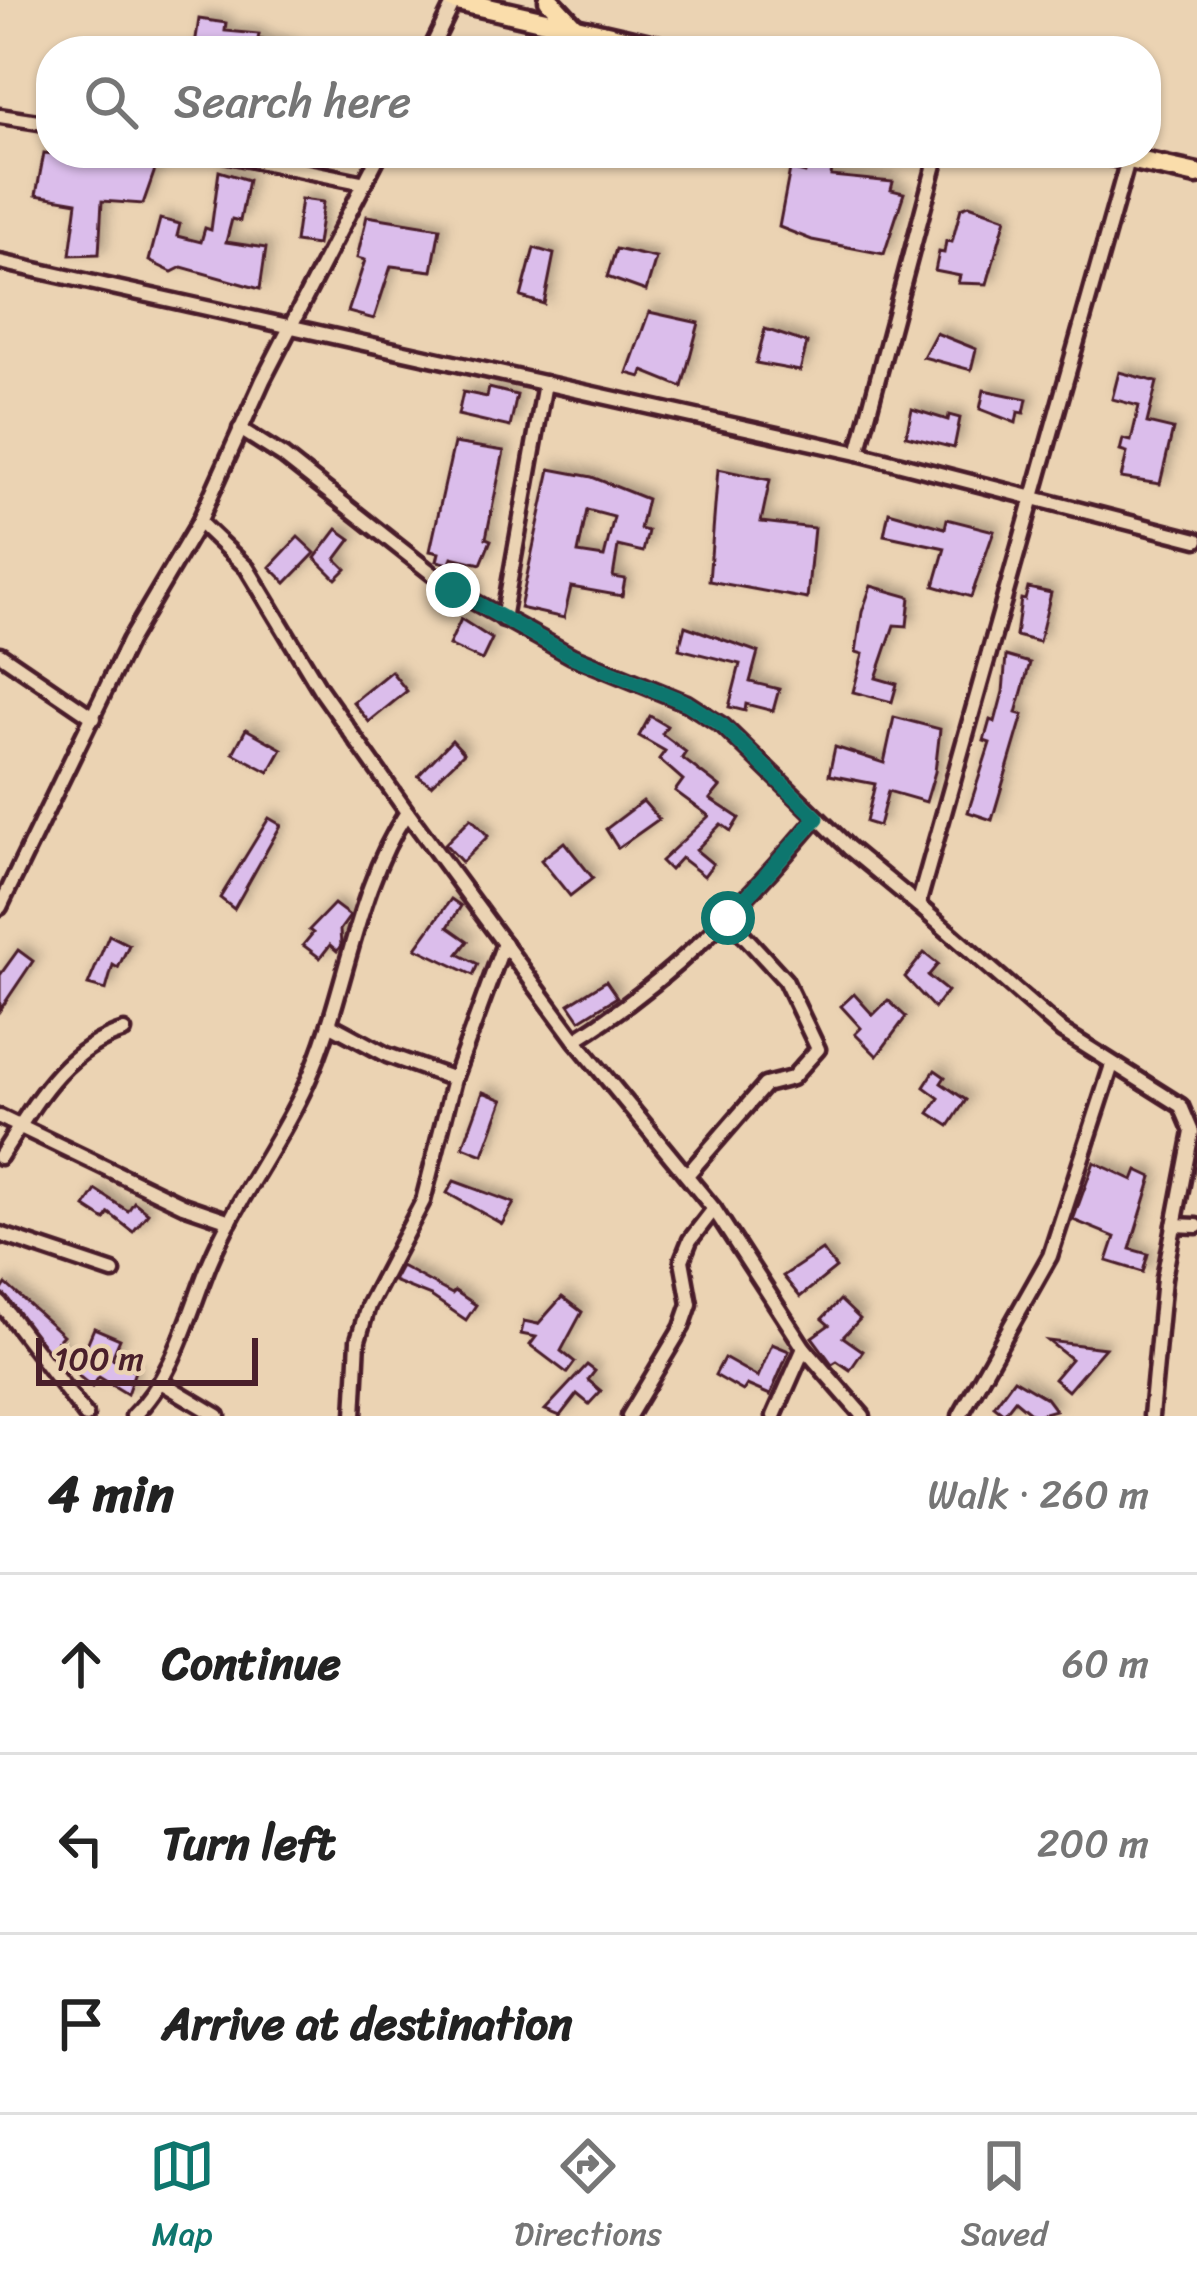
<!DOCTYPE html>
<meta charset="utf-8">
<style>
body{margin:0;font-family:Sriracha,sans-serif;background:#f6f6f6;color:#222}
.scale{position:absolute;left:36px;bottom:30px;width:222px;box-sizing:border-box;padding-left:12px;border:6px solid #4a1f2b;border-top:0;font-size:33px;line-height:42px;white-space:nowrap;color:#4a1f2b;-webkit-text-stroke:9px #ebd3b3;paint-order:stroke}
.stop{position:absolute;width:36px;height:36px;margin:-27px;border:9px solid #0f766e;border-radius:50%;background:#fff}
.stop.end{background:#0f766e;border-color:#fff;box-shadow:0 3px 12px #0008}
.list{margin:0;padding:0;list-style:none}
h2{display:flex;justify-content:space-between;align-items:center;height:156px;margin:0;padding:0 48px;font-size:51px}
h2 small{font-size:39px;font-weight:400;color:#767676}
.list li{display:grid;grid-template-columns:78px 1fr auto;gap:36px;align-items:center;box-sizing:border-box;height:180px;padding:0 48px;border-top:3px solid #e0e0e0}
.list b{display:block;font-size:45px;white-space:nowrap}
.list em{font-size:39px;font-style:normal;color:#767676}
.icon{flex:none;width:66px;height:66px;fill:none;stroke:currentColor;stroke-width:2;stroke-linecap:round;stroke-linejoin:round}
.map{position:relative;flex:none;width:1197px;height:1416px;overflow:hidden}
.search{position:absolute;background:#fff;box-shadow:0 3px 9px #0004;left:36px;right:36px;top:36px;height:132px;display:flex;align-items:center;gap:30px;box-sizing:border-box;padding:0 42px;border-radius:48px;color:#767676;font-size:45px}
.sheet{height:696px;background:#fff}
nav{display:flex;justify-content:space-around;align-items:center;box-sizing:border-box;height:168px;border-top:3px solid #e0e0e0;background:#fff;font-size:33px;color:#767676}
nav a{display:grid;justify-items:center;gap:6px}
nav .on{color:#0f766e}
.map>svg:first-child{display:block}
.building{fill:#dbbdeb;stroke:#4a1f2b;stroke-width:3;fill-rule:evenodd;filter:url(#shadow)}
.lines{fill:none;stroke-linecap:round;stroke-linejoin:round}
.minor-casing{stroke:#4a1f2b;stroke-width:21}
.primary-casing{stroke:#4a1f2b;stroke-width:27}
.minor{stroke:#ebd3b3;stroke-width:12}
.primary{stroke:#faddab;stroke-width:18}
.route{stroke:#0f766e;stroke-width:15}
</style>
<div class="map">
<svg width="1197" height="1416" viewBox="0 0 1197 1416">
<defs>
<filter id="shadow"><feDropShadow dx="5.5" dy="-5.5" stdDeviation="6" flood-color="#0004"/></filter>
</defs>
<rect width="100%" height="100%" fill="#ebd3b3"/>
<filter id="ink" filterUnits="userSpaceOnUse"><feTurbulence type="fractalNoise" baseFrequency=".00833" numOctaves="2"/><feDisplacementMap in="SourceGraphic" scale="24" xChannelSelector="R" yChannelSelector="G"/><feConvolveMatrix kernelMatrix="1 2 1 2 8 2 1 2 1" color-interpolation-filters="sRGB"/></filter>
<g filter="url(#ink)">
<g class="building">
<polygon points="199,19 226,23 225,31 259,34 258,39 291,46 290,51 194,51"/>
<polygon points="44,153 157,164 143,204 102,201 99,254 70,255 77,202 36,195"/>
<polygon points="808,163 832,169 831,176 893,182 891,190 904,193 884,254 812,240 779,227 790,169 805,173"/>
<polygon points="219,171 248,180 240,221 232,219 226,242 266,248 260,289 182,267 172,272 149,261 160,219 180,224 177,236 201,242 205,228 211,230"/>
<polygon points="301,199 323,202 317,245 295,242"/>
<polygon points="969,205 1006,218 987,284 958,283 960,276 935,271 939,252 944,253 946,241 952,242 961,208"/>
<polygon points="367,216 440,228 432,271 391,266 374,319 348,312 365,260 357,258"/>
<polygon points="534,248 554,254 544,304 521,297"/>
<polygon points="616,249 656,258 646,291 607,277"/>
<polygon points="649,312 699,323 682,387 643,371 641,377 627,373"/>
<polygon points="765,329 807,343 800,371 756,363"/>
<polygon points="936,333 976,349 971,370 923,357"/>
<polygon points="1119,372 1157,382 1147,423 1173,429 1160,484 1121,478 1127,453 1120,451 1123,439 1131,441 1139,406 1112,399"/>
<polygon points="489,388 517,395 510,427 458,415 463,392 487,397"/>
<polygon points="984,390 1027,399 1024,413 1018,412 1016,423 980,409"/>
<polygon points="912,409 948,420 949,415 960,418 954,448 906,436"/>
<polygon points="454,443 504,451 486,538 491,540 481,564 452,557 450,564 437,561 439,553 430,551"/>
<path d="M 550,469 L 592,477 L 647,499 L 640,529 L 648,531 L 643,552 L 618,546 L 613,577 L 625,579 L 622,596 L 571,587 L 564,618 L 520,608 ZM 587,510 L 614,517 L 604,557 L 578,553 Z"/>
<polygon points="718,469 770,480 761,522 814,528 807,599 709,581"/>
<polygon points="889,512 945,528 947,519 994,531 971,597 934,586 945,548 884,535"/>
<polygon points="337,529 351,539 336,559 346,569 336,579 315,558"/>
<polygon points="298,537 315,553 286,583 270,567"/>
<polygon points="871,586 910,597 907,626 894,625 876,678 897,684 892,702 853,692 863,654 856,652 862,612"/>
<polygon points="1028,588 1051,593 1039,642 1016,636 1021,599 1025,600"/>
<polygon points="461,619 492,639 482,660 449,645"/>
<polygon points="685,626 758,652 750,682 779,689 773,711 746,704 745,711 729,707 740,664 679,649"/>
<polygon points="1006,656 1030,663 1016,713 1023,715 992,820 968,812 990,743 984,741 990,720 995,722 1003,692"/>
<polygon points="391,671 407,691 369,722 353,702"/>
<polygon points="650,716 667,726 662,734 686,752 682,758 720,787 710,799 739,818 731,831 721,824 696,850 713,864 704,876 681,858 670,870 661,861 709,816 675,791 683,780 659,759 665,751 639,736"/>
<polygon points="894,717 940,729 935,772 926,802 888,791 879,826 866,822 875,784 829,775 835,747 884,763"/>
<polygon points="246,729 282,749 269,772 233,753"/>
<polygon points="452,740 464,753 431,785 418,776"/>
<polygon points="643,801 659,819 618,848 606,829"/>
<polygon points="269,818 281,825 234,909 220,898"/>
<polygon points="471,818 488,836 462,862 445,844"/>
<polygon points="564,842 593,878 570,896 541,860"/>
<polygon points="451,899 461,906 448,927 468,941 458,954 478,964 473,975 416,948"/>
<polygon points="334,904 350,916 340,930 341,945 337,951 330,945 320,958 303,945 313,933 309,930"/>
<polygon points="109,935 129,945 118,968 113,965 106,990 88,985"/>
<polygon points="18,950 33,961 0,1010 0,975"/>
<polygon points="924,953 938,964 928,976 947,991 934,1008 905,977"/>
<polygon points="606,981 617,997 580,1020 569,1004"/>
<polygon points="854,994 873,1015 888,1000 906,1017 877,1056 855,1034 861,1028 841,1006"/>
<polygon points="935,1070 945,1077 941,1083 966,1100 949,1126 929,1113 939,1098 924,1087"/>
<polygon points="483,1092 503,1100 483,1155 463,1147"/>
<polygon points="1094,1162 1133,1180 1137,1170 1152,1177 1130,1249 1148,1254 1143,1272 1107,1261 1115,1237 1073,1220"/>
<polygon points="454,1181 514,1203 502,1224 447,1193"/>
<polygon points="96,1190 128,1211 134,1202 148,1213 133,1232 109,1213 105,1220 85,1207"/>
<polygon points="822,1250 836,1268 800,1297 783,1276"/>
<polygon points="401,1266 452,1294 455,1291 476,1305 466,1320 431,1296 393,1281"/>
<polygon points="6,1284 63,1335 55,1344 68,1356 60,1365 0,1293"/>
<polygon points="562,1297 582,1312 561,1351 575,1362 567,1373 530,1345 536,1337 521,1334 524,1321 538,1324"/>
<polygon points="840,1300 860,1319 843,1337 863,1351 850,1370 837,1361 832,1364 812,1337 829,1325 822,1319"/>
<polygon points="94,1328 120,1339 112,1358 135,1371 127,1394 99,1377 92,1387 75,1373"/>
<polygon points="1048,1341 1105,1348 1068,1391 1054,1379 1071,1359"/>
<polygon points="772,1344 789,1351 770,1395 747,1385 743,1391 715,1375 724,1358 758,1377"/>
<polygon points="587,1365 595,1371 588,1380 601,1391 589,1404 577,1394 560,1416 545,1410"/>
<polygon points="1014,1379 1046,1398 1055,1410 1034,1416 1015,1400 1004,1414 994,1406"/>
</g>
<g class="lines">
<g class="minor-casing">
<g id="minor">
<polyline points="430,51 455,0"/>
<polyline points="0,116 51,124"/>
<polyline points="219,153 365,183"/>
<polyline points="1128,160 918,905 1062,1031 1181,1106 1192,1132 1164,1278 1151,1416"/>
<polyline points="0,262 858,453 1197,540"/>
<polyline points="240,429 283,456 453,590 572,656 687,703 723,726 849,848 918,905"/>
<polyline points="858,453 938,153"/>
<polyline points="199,522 247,568 320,689 407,812 575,1040 714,1209 804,1348 863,1416"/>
<polyline points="503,619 545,383"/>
<polyline points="0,654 94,718"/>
<polyline points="0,907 129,641 199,522 263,380 380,153"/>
<polyline points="329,1024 387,1055 454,1079 504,943"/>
<path d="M 575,1040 C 670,981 745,903 817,818"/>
<polyline points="0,1117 183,1205 230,1221"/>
<path d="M 0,1157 C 34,1105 62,1050 124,1031"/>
<polyline points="687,1175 765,1085 792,1078 818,1049 785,980 728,918"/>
<polyline points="1174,1225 1197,1226"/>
<polyline points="0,1234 113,1272"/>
<polyline points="0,1303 86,1416"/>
<polyline points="161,1382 218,1416"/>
<path d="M 133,1416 C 174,1377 189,1313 210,1262 C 236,1200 278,1146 306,1085 C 347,996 353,894 407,812"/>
<polyline points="354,1416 358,1340 368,1306 423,1201 454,1079"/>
<polyline points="629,1416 682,1327 690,1304 682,1260 690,1240 714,1209"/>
<polyline points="774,1416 804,1348"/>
<polyline points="960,1416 1050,1256 1112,1065"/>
</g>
</g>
<g class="primary-casing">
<g id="primary">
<polyline points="453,0 676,51"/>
<polyline points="549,0 574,27"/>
<polyline points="1102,153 1197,174"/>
</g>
</g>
<use href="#minor" class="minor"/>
<use href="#primary" class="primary"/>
</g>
</g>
<g class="lines" filter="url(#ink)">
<polyline class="route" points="453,590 572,656 687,703 723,726 817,818 728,918"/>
</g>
</svg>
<div class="scale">100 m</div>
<div class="stop" style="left:728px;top:918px"></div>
<div class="stop end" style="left:453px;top:590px"></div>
<div class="search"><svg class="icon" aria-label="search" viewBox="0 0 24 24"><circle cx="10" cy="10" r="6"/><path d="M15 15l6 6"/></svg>Search here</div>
</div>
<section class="sheet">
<h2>4 min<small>Walk · 260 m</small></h2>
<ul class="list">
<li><svg class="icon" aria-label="ahead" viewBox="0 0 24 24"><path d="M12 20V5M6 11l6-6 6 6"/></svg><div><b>Continue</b></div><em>60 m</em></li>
<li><svg class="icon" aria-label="left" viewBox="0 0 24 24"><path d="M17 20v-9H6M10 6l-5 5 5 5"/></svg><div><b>Turn left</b></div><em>200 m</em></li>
<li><svg class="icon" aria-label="arrive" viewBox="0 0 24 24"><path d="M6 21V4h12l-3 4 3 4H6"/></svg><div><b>Arrive at destination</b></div></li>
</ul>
</section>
<nav>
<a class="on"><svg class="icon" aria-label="map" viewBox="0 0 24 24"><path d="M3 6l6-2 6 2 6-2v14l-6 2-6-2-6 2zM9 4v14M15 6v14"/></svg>Map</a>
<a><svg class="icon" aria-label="directions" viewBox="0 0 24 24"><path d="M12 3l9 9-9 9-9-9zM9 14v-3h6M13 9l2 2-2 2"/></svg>Directions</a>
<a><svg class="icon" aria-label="saved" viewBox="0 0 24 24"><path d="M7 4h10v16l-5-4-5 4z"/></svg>Saved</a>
</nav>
